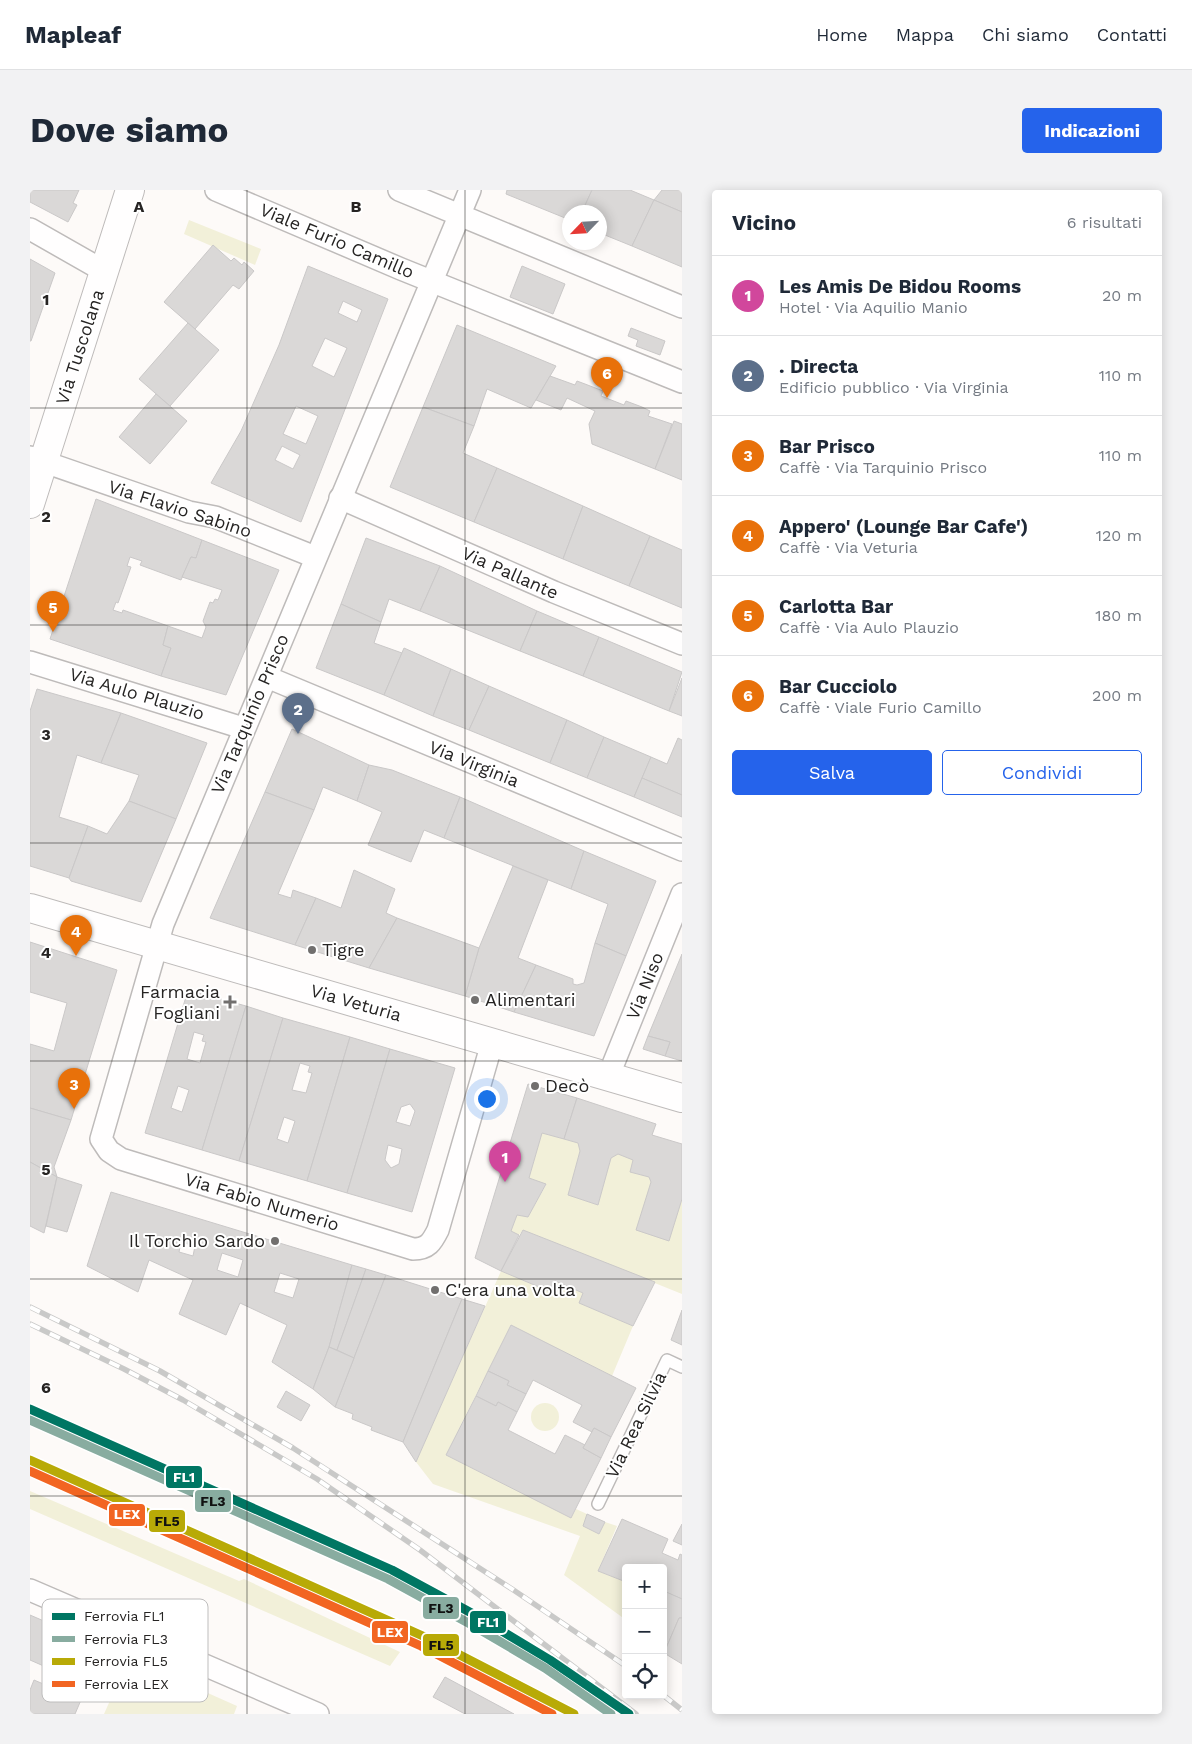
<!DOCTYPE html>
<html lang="it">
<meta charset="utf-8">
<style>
body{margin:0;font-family:"Work Sans",sans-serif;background:#f2f2f3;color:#1f2937}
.controls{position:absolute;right:15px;bottom:15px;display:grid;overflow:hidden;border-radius:5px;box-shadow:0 2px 12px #0003}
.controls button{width:45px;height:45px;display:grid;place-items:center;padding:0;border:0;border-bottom:1px solid #e0e1e3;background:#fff;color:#1f2937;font:25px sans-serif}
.compass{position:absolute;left:532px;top:15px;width:45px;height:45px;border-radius:50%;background:#fff;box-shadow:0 2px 12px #0003;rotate:245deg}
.you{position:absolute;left:456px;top:908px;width:18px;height:18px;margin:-12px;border:4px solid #fff;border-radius:50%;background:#1a73e8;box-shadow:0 0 0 8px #1a73e833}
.badge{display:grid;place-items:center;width:32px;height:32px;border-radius:50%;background:#2563eb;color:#fff;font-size:16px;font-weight:700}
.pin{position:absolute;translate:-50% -41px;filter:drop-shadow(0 1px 2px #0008)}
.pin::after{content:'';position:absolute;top:26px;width:18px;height:15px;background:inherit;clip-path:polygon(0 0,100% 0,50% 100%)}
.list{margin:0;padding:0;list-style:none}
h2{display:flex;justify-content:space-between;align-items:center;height:65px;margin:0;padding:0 20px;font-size:21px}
h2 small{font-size:16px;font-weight:400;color:#747a83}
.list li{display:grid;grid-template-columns:32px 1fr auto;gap:15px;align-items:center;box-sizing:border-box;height:80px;padding:0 20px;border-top:1px solid #e0e1e3}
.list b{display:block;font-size:19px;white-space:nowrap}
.list p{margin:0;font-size:16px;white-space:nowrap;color:#747a83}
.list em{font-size:16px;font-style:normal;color:#747a83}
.actions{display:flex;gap:10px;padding:15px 20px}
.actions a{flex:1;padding:11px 0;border:1px solid #2563eb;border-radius:5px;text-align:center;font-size:18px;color:#2563eb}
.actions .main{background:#2563eb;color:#fff}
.icon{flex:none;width:28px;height:28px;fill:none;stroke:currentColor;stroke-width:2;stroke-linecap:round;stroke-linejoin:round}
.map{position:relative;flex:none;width:652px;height:1524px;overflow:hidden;border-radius:5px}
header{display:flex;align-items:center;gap:30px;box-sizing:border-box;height:70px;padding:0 25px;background:#fff;border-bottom:1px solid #e0e1e3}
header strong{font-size:24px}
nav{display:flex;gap:28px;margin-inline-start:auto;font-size:18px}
.intro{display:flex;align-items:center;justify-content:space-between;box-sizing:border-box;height:120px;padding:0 30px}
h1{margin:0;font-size:35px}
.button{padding:12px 22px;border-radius:5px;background:#2563eb;color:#fff;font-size:18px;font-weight:700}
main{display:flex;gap:30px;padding:0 30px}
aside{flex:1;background:#fff;border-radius:5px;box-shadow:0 2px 12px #0003}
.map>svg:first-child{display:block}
.green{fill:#f2f0d9}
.building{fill:#dad8d7;stroke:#cac8c8;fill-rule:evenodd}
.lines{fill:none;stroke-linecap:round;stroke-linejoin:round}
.lane-casing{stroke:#bebbba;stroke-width:14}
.street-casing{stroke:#bebbba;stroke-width:24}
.secondary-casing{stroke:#bebbba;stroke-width:30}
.lane{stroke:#fffefe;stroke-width:11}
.street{stroke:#fffefe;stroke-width:21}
.secondary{stroke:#fffefe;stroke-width:28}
.rail-casing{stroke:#c9c9c8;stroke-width:5.5}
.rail{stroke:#fff;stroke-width:4;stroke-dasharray:11;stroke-linecap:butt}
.rail-1-casing{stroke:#fff;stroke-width:12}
.rail-2-casing{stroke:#fff;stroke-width:12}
.rail-3-casing{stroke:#fff;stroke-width:12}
.rail-4-casing{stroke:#fff;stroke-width:12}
.rail-1{stroke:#007663;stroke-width:9}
.rail-2{stroke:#88aca0;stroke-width:9}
.rail-3{stroke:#b8aa07;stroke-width:9}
.rail-4{stroke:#f26522;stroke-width:9}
.grid{fill:none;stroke:#262423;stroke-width:1;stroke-opacity:0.55}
.poi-dot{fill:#716f6e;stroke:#fff;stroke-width:2}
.labels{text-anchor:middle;stroke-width:4;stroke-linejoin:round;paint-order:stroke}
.street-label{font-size:18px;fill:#262423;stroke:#fff}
.poi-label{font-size:18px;fill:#262423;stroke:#fff;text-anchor:start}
.key{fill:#fff;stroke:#bebdbd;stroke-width:1}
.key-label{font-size:14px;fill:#262423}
.grid-label{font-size:16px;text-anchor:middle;font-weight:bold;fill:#262423;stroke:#fff;stroke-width:4;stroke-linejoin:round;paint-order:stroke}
.line-badge{stroke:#fff;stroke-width:2}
.badge-label{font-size:14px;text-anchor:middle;font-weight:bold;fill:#fff}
.pale-badge-label{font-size:14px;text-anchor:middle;font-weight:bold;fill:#111}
</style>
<header>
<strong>Mapleaf</strong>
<nav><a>Home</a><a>Mappa</a><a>Chi siamo</a><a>Contatti</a></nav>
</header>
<div class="intro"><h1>Dove siamo</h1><a class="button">Indicazioni</a></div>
<main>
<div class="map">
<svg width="652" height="1524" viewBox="0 0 652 1524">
<rect width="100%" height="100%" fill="#fdfaf8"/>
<g class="green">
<polygon points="159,30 231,59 225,75 154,44"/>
<polygon points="512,943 548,953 550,961 538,1005 568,1015 581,968 588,964 603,970 600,982 619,987 621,992 607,1040 639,1050 652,1009 652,1104 493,1040 489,1045 481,1041 487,1025 498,1027 516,995 499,988"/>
<polygon points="471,1081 520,1102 525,1091 553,1103 549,1113 603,1136 582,1186 481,1135 416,1265 541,1328 546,1319 557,1324 553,1336 569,1344 575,1332 587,1336 568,1381 596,1392 596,1430 534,1385 550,1346 403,1294 386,1272"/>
<circle cx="515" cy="1227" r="14"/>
<polygon points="0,1301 209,1391 214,1389 370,1462 360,1476 0,1319"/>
<polygon points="99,1468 207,1516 204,1524 74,1524"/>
</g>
<g class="building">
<polygon points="0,0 49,0 43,13 47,15 38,32 0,12"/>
<polygon points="477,0 562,0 552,22 540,22 540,30 476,4"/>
<polygon points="562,0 600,0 624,10 602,56 570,43 570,22 552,22"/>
<polygon points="632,0 652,0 652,22 624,10"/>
<polygon points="624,10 652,22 652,77 602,56"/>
<polygon points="183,55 201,71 204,68 212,75 214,72 224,81 209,99 203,95 165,139 134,112"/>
<polygon points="0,69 25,83 1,151 0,151"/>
<path d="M 278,76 L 358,109 L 271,332 L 181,293 L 211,241 L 249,155 ZM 313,111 L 332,120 L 327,132 L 308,123 ZM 295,148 L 317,158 L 304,187 L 282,176 ZM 266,216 L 288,226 L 276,254 L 253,244 ZM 252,256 L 270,265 L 263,279 L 245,270 Z"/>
<polygon points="492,76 535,94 523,124 480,107"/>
<polygon points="158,133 189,160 140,216 109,189"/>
<polygon points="427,135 526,176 501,218 457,199 444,236 393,217"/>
<polygon points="601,138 635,151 630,165 606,156 608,150 598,146"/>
<polygon points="520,186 545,195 547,191 555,194 573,201 571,206 594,215 596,211 612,217 620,221 618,226 642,234 625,279 562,254 559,234 565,221 537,208 531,220 506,210"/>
<polygon points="126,204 157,231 120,274 89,247"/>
<polygon points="393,217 444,236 433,263 467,278 444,332 360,297"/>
<polygon points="644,231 652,234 652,290 625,279"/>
<polygon points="467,278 553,316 533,369 444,332"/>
<polygon points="66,309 172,350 166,368 161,367 151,390 110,375 112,371 100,367 97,376 101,377 88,413 86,412 83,420 92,423 93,420 138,436 133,455 141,458 131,486 20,449"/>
<polygon points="553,316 620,346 599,396 533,369"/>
<polygon points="620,346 652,360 652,418 599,396"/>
<polygon points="336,348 410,376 390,421 359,409 351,432 311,414"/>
<polygon points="172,350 249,380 196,505 131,486 141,458 133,455 138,436 172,448 176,437 173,431 180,412 183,413 185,409 188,410 192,400 152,387 161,367 166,368"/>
<polygon points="410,376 507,421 490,461 390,421"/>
<polygon points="311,414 351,432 344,453 372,463 354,505 286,478"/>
<polygon points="507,421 569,447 553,486 490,461"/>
<polygon points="569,447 652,482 639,521 553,486"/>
<polygon points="374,458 421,479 403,526 354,505"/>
<polygon points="421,479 459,496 439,540 403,526"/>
<polygon points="652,488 652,526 639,521"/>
<polygon points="459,496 537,530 520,573 439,540"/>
<polygon points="7,499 91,523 71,573 47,565 29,627 58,636 39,688 0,676 0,521"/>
<polygon points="91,523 177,553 146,629 99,611 109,585 71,573"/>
<polygon points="537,530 574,547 557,588 520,573"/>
<polygon points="262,539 339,575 327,611 293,597 284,620 235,602"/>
<polygon points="574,547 621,567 604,607 557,588"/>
<polygon points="648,548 652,550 652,605 612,588 621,567 637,574"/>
<polygon points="339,575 362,580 430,607 414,648 394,640 381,672 338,655 352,622 327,611"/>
<polygon points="612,588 652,605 652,627 604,607"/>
<polygon points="235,602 284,620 248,704 261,708 263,700 286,708 265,755 180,728"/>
<polygon points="430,607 554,661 541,699 414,648"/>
<polygon points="99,611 146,629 111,712 41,691 39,688 58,636 77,644"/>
<polygon points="554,661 626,691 596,766 565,753 578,714 541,699"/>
<polygon points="483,676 518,690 488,768 506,775 484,822 435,806 449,758"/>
<polygon points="324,680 365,699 356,723 367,728 339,778 265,755 286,708 311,718"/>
<polygon points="367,728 449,758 435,806 339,778"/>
<polygon points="0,752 87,780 41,930 0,918 0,854 24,861 37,813 0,802"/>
<polygon points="565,753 596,766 564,846 484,822 506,775 543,789 543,794 547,795 554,793"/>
<polygon points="652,764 652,871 635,866 640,852 618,846"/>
<path d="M 158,800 L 216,816 L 172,960 L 115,943 ZM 164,842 L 174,845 L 172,851 L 176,852 L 170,873 L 157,869 ZM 148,896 L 159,900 L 152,922 L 141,918 Z"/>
<polygon points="216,816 253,828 209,971 172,960"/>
<path d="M 253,828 L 320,847 L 277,991 L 209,971 ZM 270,873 L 280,876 L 278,882 L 282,883 L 276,903 L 262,900 ZM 254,927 L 265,931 L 258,953 L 247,949 Z"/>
<polygon points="618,846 640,852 635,866 613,859"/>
<polygon points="320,847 360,859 317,1003 277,991"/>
<path d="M 360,859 L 425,878 L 382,1022 L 317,1003 ZM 380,914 L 385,921 L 380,936 L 366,932 L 371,917 ZM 358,955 L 372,959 L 369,974 L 361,978 L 355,970 Z"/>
<polygon points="498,894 547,908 534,949 512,943 499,988 516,994 498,1027 487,1025 481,1041 489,1045 471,1081 445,1068"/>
<polygon points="547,908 626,934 622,945 652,954 652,1009 639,1051 606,1040 621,992 619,987 600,982 603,970 588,964 581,968 568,1015 538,1005 550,961 548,953 534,949"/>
<polygon points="0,918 41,930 24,977 27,987 0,972"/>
<polygon points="0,972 27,987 14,1043 0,1036"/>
<polygon points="27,987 52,995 37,1042 16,1036"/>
<path d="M 81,1002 L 322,1075 L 299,1157 L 283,1199 L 242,1172 L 257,1135 L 210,1113 L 196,1145 L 149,1124 L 163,1090 L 119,1070 L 108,1102 L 57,1076 ZM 151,1052 L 165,1056 L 163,1066 L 149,1062 ZM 192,1063 L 213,1070 L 208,1087 L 187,1080 ZM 250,1083 L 269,1089 L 263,1108 L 244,1102 Z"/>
<polygon points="493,1040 625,1092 603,1136 549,1113 553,1103 525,1091 521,1102 471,1081"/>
<polygon points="322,1075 336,1079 307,1160 299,1157"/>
<polygon points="336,1079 356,1085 324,1168 307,1160"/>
<polygon points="356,1085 432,1109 373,1252 341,1240 342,1237 322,1229 323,1224 305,1217"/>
<polygon points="432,1109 455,1116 386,1272 373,1252"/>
<polygon points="652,1120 652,1155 641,1150"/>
<polygon points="481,1135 606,1198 581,1247 564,1238 562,1242 543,1232 552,1215 503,1190 496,1204 477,1195 479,1191 458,1181"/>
<polygon points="299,1157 324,1168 305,1217 283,1199"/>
<polygon points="458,1181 479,1191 477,1195 496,1204 487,1222 468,1212 466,1216 446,1206"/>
<polygon points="256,1201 280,1215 271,1231 247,1217"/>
<polygon points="446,1206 466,1216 468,1212 487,1222 478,1240 525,1264 535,1245 555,1255 553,1258 571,1268 541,1328 416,1265"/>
<polygon points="564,1238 581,1247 571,1268 553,1258"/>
<polygon points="557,1324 575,1332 569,1344 553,1336"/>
<polygon points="592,1329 638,1349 632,1363 648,1370 650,1364 652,1365 652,1409 633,1401 633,1378 596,1378 596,1392 568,1381"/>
<polygon points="652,1334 652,1355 643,1351"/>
<polygon points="634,1401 652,1409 652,1428 649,1428 634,1463"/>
<polygon points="0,1425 74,1457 57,1495 0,1470"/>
<polygon points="649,1428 652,1428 652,1474 634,1463"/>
<polygon points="415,1487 484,1524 435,1524 403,1507"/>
<polygon points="4,1490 51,1510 45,1524 0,1524 0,1500"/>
</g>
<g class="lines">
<g class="lane-casing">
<polyline id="lane" points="568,1314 637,1170 652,1177"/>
</g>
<g class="street-casing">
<g id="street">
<polyline points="186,0 371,79 652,192"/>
<polyline points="369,0 652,117"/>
<path d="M 440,0 L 133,734 L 71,949 L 79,961 L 91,969 L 383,1059 C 398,1059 402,1052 408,1040 L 462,853"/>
<polyline points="0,39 74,81"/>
<polyline points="0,267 159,322 185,327 285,367"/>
<polyline points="310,308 524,402 652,454"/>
<polyline points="0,472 213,538"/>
<polyline points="237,487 652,660"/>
<polyline points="578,887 652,704"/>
<polyline points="0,1400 288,1524"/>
</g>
</g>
<g class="secondary-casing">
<g id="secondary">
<polyline points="0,314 100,0"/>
<polyline points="0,718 652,908"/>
</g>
</g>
<use href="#lane" class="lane"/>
<use href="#street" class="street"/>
<use href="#secondary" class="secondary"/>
<g class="rail-casing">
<g id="rail">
<polyline points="0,1117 130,1181 263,1258 482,1399 596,1476"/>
<polyline points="0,1134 94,1179 153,1210 287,1289 390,1360 606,1524"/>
<polyline points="633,1505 652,1520"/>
</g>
</g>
<use href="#rail" class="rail"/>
<g class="rail-1-casing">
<polyline id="rail-1" points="0,1219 362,1380 447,1426 520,1470 599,1524"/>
</g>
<g class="rail-2-casing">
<polyline id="rail-2" points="0,1230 358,1389 442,1435 515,1478 581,1524"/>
</g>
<g class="rail-3-casing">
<polyline id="rail-3" points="0,1270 395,1447 544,1524"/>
</g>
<g class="rail-4-casing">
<polyline id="rail-4" points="0,1281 391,1456 522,1524"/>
</g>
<use href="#rail-1" class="rail-1"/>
<use href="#rail-2" class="rail-2"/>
<use href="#rail-3" class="rail-3"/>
<use href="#rail-4" class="rail-4"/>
</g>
<path class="grid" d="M 217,0 L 217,1524M 435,0 L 435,1524M 0,218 L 652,218M 0,435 L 652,435M 0,653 L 652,653M 0,871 L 652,871M 0,1089 L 652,1089M 0,1306 L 652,1306"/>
<g class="poi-dot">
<circle cx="282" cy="760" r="5"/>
<circle cx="445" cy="810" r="5"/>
<path d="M197.5 804.5h5v5h5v5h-5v5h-5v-5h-5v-5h5z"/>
<circle cx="505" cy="896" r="5"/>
<circle cx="245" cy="1051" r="5"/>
<circle cx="405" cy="1100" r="5"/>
</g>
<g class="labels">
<g class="street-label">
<text transform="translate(307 51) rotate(23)" y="6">Viale Furio Camillo</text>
<text transform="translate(50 157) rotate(-72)" y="6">Via Tuscolana</text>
<text transform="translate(150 319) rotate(18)" y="6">Via Flavio Sabino</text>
<text transform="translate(480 383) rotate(24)" y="6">Via Pallante</text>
<text transform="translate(107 504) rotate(17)" y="6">Via Aulo Plauzio</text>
<text transform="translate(220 524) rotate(-67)" y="6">Via Tarquinio Prisco</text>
<text transform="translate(444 574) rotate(22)" y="6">Via Virginia</text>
<text transform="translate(615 796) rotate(-68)" y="6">Via Niso</text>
<text transform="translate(326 813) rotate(16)" y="6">Via Veturia</text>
<text transform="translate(232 1012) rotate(17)" y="6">Via Fabio Numerio</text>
<text transform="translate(606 1235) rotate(-64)" y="6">Via Rea Silvia</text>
</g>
<g class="poi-label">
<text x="292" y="766">Tigre</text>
<text x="190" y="808" text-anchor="end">Farmacia<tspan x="190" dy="21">Fogliani</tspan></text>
<text x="455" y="816">Alimentari</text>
<text x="515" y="902">Decò</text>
<text x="235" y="1057" text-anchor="end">Il Torchio Sardo</text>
<text x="415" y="1106">C'era una volta</text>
</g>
</g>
<rect x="12" y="1409" width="166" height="103" rx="8" class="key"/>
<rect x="22" y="1423" width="23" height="7" fill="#007663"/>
<rect x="22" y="1446" width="23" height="6" fill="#88aca0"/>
<rect x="22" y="1468" width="23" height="7" fill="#b8aa07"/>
<rect x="22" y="1491" width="23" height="6" fill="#f26522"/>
<g class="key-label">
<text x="54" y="1431">Ferrovia FL1</text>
<text x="54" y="1454">Ferrovia FL3</text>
<text x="54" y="1476">Ferrovia FL5</text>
<text x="54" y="1499">Ferrovia LEX</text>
</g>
<g class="grid-label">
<text x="109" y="22">A</text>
<text x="326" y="22">B</text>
<text x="16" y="115">1</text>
<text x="16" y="332">2</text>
<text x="16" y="550">3</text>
<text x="16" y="768">4</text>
<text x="16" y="985">5</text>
<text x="16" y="1203">6</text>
</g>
<g class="line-badge">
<rect x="135" y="1275" width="38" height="24" rx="5" fill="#007663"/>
<rect x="164" y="1299" width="38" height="24" rx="5" fill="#88aca0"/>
<rect x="78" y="1313" width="38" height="24" rx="5" fill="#f26522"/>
<rect x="118" y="1319" width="38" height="24" rx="5" fill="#b8aa07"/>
<rect x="392" y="1406" width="38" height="24" rx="5" fill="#88aca0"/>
<rect x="439" y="1420" width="38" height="24" rx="5" fill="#007663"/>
<rect x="341" y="1430" width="38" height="24" rx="5" fill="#f26522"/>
<rect x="392" y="1443" width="38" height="24" rx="5" fill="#b8aa07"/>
</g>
<g class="badge-label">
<text x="154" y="1292">FL1</text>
<text x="97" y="1329">LEX</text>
<text x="458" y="1437">FL1</text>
<text x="360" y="1447">LEX</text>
</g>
<g class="pale-badge-label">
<text x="183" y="1316">FL3</text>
<text x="137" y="1336">FL5</text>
<text x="411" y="1423">FL3</text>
<text x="411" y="1460">FL5</text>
</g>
</svg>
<div class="controls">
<button>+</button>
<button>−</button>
<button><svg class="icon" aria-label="locate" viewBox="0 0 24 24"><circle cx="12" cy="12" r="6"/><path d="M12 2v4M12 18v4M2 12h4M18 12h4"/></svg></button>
</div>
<svg class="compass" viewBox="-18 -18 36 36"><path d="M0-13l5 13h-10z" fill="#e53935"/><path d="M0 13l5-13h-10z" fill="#747a83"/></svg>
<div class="you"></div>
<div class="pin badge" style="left:475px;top:992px;background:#d1479c">1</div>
<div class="pin badge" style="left:268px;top:544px;background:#5c6f8a">2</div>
<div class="pin badge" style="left:44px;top:919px;background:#e8710a">3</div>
<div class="pin badge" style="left:46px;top:766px;background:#e8710a">4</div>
<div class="pin badge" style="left:23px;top:442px;background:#e8710a">5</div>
<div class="pin badge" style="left:577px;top:208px;background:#e8710a">6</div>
</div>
<aside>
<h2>Vicino<small>6 risultati</small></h2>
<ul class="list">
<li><span class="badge" style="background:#d1479c">1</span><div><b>Les Amis De Bidou Rooms</b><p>Hotel · Via Aquilio Manio</p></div><em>20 m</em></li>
<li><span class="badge" style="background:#5c6f8a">2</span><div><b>. Directa</b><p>Edificio pubblico · Via Virginia</p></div><em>110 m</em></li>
<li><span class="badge" style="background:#e8710a">3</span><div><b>Bar Prisco</b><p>Caffè · Via Tarquinio Prisco</p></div><em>110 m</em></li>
<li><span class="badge" style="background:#e8710a">4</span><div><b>Appero' (Lounge Bar Cafe')</b><p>Caffè · Via Veturia</p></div><em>120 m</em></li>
<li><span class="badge" style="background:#e8710a">5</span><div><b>Carlotta Bar</b><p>Caffè · Via Aulo Plauzio</p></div><em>180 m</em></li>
<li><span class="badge" style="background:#e8710a">6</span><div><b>Bar Cucciolo</b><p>Caffè · Viale Furio Camillo</p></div><em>200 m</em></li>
</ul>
<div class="actions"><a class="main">Salva</a><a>Condividi</a></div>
</aside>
</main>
